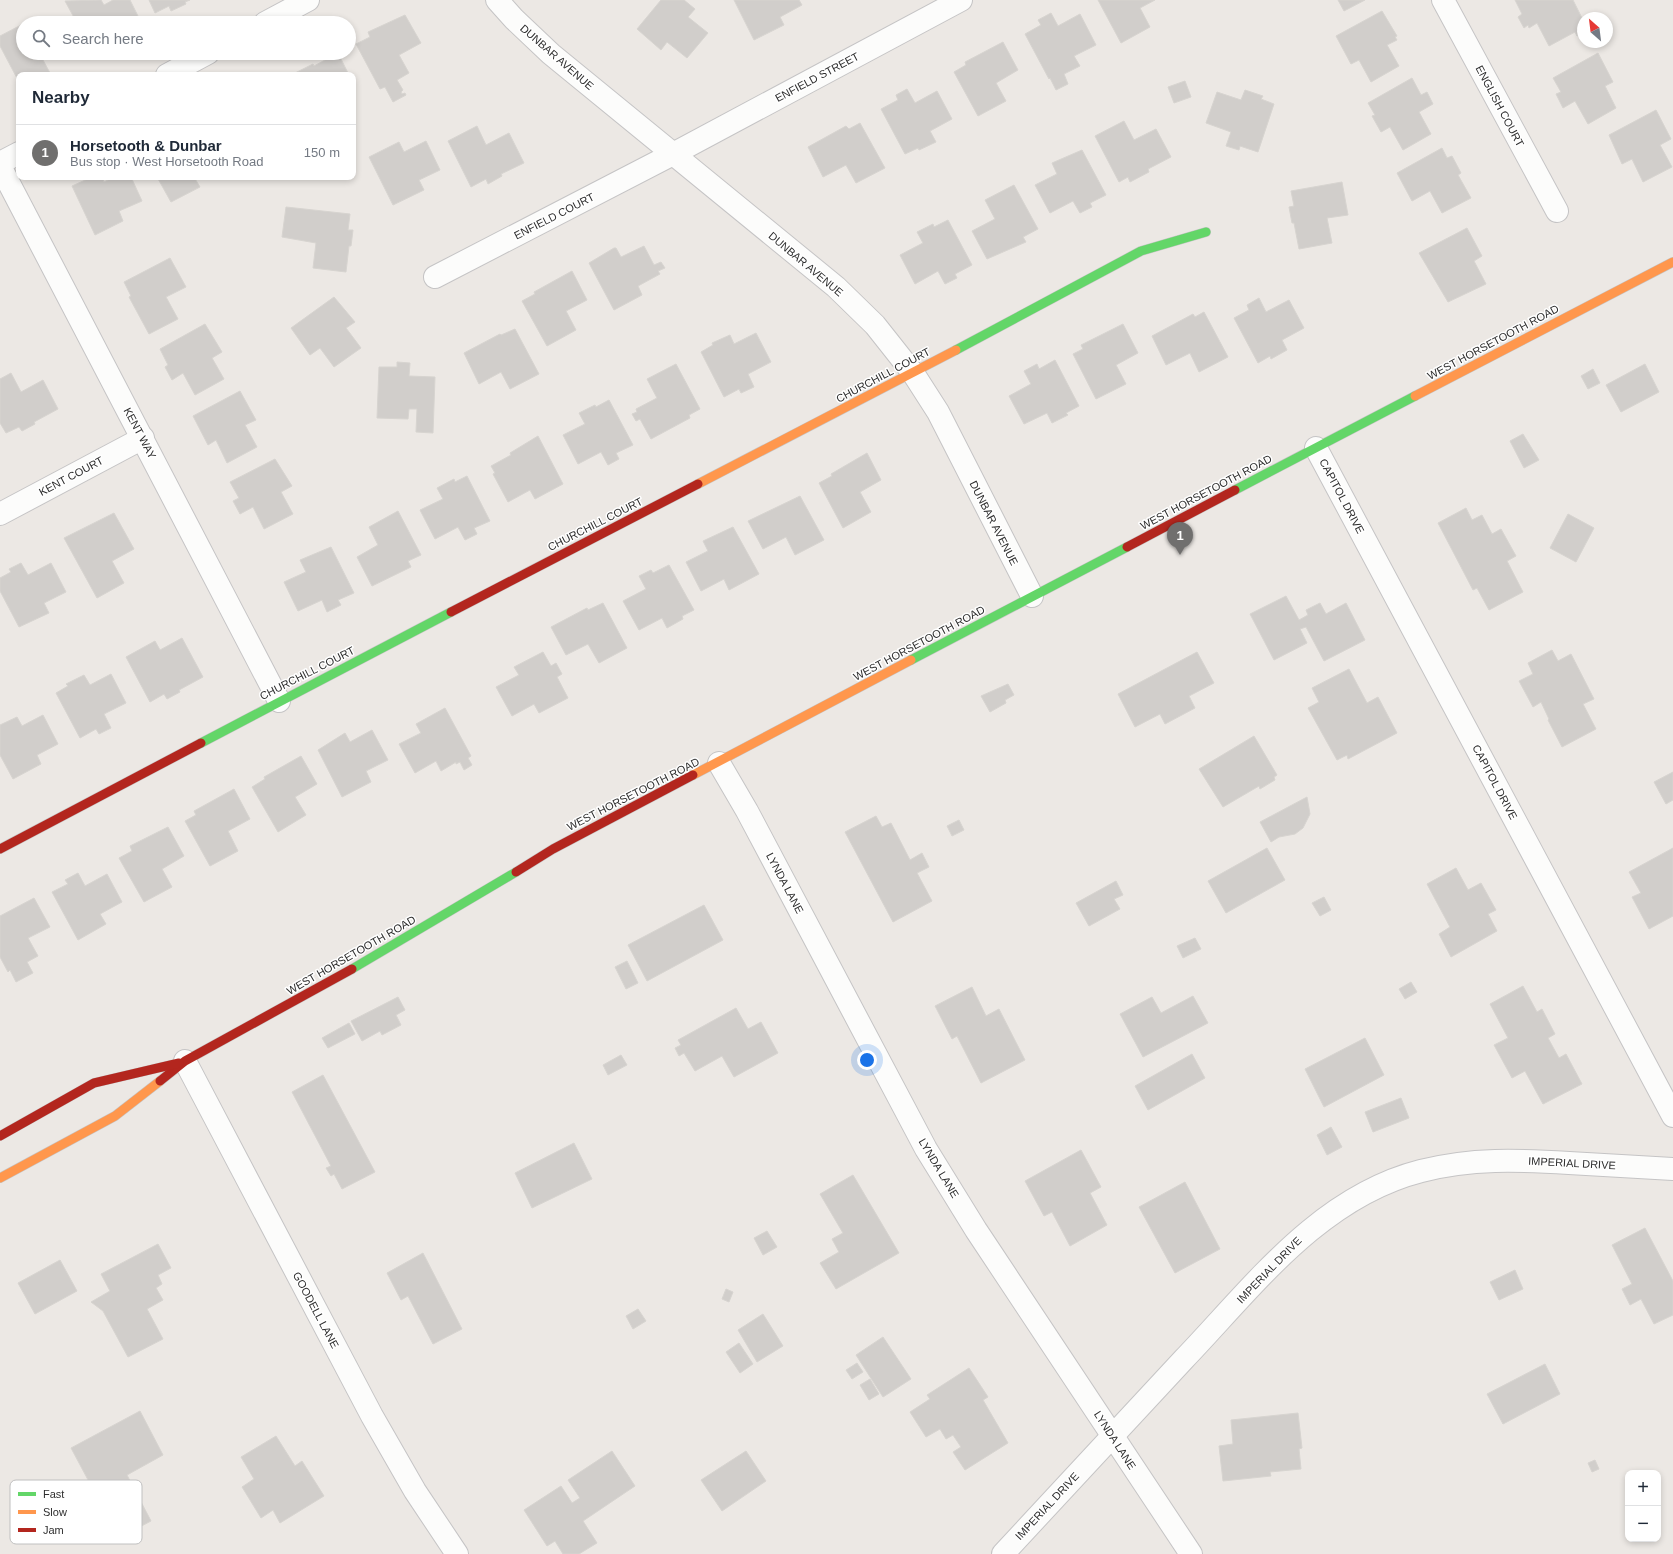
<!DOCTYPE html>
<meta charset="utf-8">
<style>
body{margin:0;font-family:Arial,sans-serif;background:#f6f6f7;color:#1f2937}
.controls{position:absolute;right:12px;bottom:12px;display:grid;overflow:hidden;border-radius:8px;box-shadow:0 2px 6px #0003}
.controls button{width:36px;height:36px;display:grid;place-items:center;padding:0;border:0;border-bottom:1px solid #e0e1e3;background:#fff;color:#1f2937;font:20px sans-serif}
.compass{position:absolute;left:1577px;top:12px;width:36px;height:36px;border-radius:50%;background:#fff;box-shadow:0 2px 6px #0003;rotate:332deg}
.you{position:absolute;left:867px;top:1060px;width:14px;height:14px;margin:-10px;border:3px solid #fff;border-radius:50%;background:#1a73e8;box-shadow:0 0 0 6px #1a73e833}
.badge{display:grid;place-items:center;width:26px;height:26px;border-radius:50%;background:#706f6e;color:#fff;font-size:13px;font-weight:700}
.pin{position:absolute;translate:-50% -33px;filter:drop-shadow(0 1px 2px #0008)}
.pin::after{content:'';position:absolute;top:21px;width:14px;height:12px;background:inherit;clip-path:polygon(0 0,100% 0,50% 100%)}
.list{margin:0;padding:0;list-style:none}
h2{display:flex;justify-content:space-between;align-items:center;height:52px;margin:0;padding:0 16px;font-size:17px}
h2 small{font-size:13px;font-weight:400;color:#747a83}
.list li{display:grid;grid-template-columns:26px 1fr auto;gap:12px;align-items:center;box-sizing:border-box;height:56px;padding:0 16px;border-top:1px solid #e0e1e3}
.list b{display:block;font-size:15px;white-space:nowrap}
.list p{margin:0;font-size:13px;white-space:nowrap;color:#747a83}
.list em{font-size:13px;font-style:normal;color:#747a83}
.icon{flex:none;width:22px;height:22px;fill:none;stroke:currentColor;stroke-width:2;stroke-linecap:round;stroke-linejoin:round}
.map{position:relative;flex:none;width:1673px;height:1554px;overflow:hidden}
.search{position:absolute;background:#fff;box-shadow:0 2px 6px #0003;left:16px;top:16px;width:340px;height:44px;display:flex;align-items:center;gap:10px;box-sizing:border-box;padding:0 14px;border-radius:22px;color:#747a83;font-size:15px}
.panel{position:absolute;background:#fff;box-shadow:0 2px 6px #0003;left:16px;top:72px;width:340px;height:108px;border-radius:8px}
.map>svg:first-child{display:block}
.building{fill:#d1cecb;stroke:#d7d4d0}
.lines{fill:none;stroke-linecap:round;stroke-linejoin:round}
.street-casing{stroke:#c5c4c5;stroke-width:24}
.fast-casing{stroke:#c5c4c5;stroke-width:10}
.slow-casing{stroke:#c5c4c5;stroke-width:10}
.jam-casing{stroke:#c5c4c5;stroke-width:10}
.street{stroke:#fcfcfb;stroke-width:22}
.fast{stroke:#63d668;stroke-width:9}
.slow{stroke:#ff974d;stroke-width:9}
.jam{stroke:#b3261e;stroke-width:9}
.labels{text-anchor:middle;stroke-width:3;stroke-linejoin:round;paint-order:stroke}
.street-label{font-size:11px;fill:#2e2e2e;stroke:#fff}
.key{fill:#fff;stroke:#c0c0c0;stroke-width:1}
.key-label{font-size:11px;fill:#2e2e2e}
</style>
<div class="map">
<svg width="1673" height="1554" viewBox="0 0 1673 1554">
<rect width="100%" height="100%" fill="#ece8e4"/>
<g class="building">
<polygon points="101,0 104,5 113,0 130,0 141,22 77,23 65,1"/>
<polygon points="149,0 190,0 185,2 186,4 171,11 169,6 155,13"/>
<polygon points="661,0 684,0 695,9 688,17 708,33 687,58 667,42 661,50 637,29"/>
<polygon points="734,0 799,0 802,5 780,17 784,25 754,40"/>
<polygon points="1098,0 1155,0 1140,8 1150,27 1121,43"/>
<polygon points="1338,0 1365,0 1344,11"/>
<polygon points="1515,0 1573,0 1583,20 1583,33 1577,36 1575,32 1549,46 1537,23 1529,28 1528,25 1524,28 1518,17 1522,14"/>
<polygon points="1382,11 1397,36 1395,37 1397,40 1387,45 1399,66 1371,82 1359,60 1351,64 1336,36"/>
<polygon points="1051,13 1058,26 1080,14 1096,45 1074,56 1080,66 1064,74 1068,84 1056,90 1050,78 1049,79 1025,34 1041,25 1038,20"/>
<polygon points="405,15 421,43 399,55 409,73 397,80 403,90 401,92 402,94 405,93 406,95 393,102 385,87 380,89 356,44 370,37 368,32"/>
<polygon points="23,24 23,53 57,53 43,60 50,73 47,75 19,75 19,82 0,46 0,36"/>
<polygon points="1003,42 1018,70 996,83 1006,101 978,116 954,72 966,65 965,62"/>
<polygon points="338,53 349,75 296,75 295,73 313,64 314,66"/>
<polygon points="1598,53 1613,82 1605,86 1616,108 1588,124 1575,101 1563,108 1556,94 1561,92 1553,78"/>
<polygon points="1412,78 1421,95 1427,92 1433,104 1419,112 1431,134 1403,150 1390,127 1381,132 1372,116 1375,115 1368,103"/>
<polygon points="1185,81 1191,97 1174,103 1168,87"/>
<polygon points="907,89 915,103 937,91 952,119 930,131 936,142 919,150 918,148 905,154 881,109 898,100 896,95"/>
<polygon points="1245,90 1263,96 1261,99 1274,104 1258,152 1240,146 1239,150 1226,146 1231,132 1206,123 1217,92 1241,100"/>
<polygon points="1656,110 1671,139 1660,145 1672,167 1643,182 1632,159 1622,164 1609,135"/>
<polygon points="1124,121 1134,140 1156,129 1171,157 1148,169 1149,172 1130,182 1128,177 1119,182 1095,136"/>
<polygon points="860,123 885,168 856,183 846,165 823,177 808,147 846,126 849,129"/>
<polygon points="477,126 486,145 509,133 524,163 501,174 502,176 488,184 486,179 471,187 448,141"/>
<polygon points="426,141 440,170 419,180 424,190 393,205 369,157 399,142 404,152"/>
<polygon points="1442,148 1447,158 1452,156 1461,173 1458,175 1471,198 1442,213 1430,191 1412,201 1397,173"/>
<polygon points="1082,150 1106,195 1090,203 1092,207 1080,213 1073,201 1050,213 1035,185 1057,174 1052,163"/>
<polygon points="92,177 102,177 104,182 114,177 131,177 142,201 119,211 123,221 95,235 72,186"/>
<polygon points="157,177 194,177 200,187 171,202"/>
<polygon points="1342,182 1348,215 1327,218 1332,243 1299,249 1294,223 1292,223 1289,207 1294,206 1291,191"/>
<polygon points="1014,185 1038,229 1023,237 1026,242 987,259 972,231 995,219 985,200"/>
<polygon points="286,207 350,214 348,230 353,230 351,246 349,246 346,272 313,268 316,243 282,237"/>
<polygon points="948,220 972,265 955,274 957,278 945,284 938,271 915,284 900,255 923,243 917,232 933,224 934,227"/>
<polygon points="1467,228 1482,256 1474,261 1486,284 1448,302 1419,253"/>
<polygon points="644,246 654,265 661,262 665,268 658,271 660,274 638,286 642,295 614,310 589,263 614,248 616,248 621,257"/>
<polygon points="170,258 186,287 166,297 178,319 149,334 129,297 131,296 124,282"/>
<polygon points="572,271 587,300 566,311 576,330 547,346 522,301 535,294 534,292"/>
<polygon points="334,297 355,322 346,328 361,348 334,367 320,348 310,355 291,328"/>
<polygon points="1259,298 1266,312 1289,300 1304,328 1282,340 1287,350 1271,359 1270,356 1258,363 1234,318 1249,310 1247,305"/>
<polygon points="1204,312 1228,357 1199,372 1190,353 1166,365 1152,336 1193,314 1195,317"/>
<polygon points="205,324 222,352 212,358 224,379 195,395 183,373 172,380 165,367 168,365 160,349"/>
<polygon points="1123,324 1138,353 1116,365 1126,384 1096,399 1073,354 1083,349 1081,345"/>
<polygon points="515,329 539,374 510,389 501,372 479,384 464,353 500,334 501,335"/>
<polygon points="756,333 771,362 748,374 754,387 741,393 739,389 724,397 701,352 713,345 712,343 730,335 734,344"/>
<polygon points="1055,360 1079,406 1066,413 1068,415 1052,423 1047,413 1024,424 1009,396 1031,384 1024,371 1037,364 1039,369"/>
<polygon points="397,362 410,363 409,376 435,377 433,433 416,432 417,409 409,409 408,419 377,418 379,367 397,367"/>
<polygon points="676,364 700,409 689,415 690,418 651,439 640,419 636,421 632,414 637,412 636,409 657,398 647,379"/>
<polygon points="1645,364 1659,392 1621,412 1606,385"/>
<polygon points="1593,369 1600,383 1588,389 1581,376"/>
<polygon points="11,373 21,392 43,380 58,409 34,422 35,424 22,431 19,427 6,433 0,423 0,379"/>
<polygon points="240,391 256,420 245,425 257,447 227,463 216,440 208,445 193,416"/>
<polygon points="609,400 633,445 616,453 619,459 608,465 601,452 578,464 563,435 585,424 579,413 595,405 596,407"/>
<polygon points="1523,434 1539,460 1524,468 1510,441"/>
<polygon points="538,436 563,484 535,499 530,490 508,502 493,474 495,473 491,466 511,455 510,453"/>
<polygon points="867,453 881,480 860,492 871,512 843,528 819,483 832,476 831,474"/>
<polygon points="275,459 292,486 281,492 293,514 264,529 253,507 240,514 233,501 239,498 230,482"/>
<polygon points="467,476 490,521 474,528 477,534 465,540 458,527 435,539 420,510 443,499 437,488 454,479 455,482"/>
<polygon points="800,496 824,540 795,555 786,537 763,549 748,521"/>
<polygon points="1466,508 1472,520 1482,515 1492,534 1501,529 1516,556 1507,561 1523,592 1489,610 1477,588 1473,590 1438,523"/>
<polygon points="398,511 421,555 408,561 411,567 372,586 357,557 378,545 369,527"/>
<polygon points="114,513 134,549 112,561 124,583 97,598 64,538"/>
<polygon points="1568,514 1594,528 1576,562 1550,548"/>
<polygon points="733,527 759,574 729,590 724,579 701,591 686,562 708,551 703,541"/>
<polygon points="331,547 354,593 338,600 341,605 327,612 322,600 298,611 284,582 306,572 300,560"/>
<polygon points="21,563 28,575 51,563 66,592 44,603 49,613 19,627 0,591 0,578 11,572 9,569"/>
<polygon points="669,565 694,610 682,616 683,619 667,628 662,618 639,630 623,601 646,589 639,576 651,570 653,573"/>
<polygon points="1286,596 1299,620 1308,615 1306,610 1320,603 1326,614 1346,603 1365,640 1324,661 1306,627 1300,629 1307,643 1274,660 1250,614"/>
<polygon points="603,603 627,648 599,663 588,644 566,655 551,627 587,608 588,610"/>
<polygon points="182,638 203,677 179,690 180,692 167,699 164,694 150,702 126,657 155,641 160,650"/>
<polygon points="1552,650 1558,661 1571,654 1594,699 1583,704 1596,729 1562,747 1548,720 1549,719 1541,702 1533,707 1519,681 1533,674 1528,663"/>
<polygon points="543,652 551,666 556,663 562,674 557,677 568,698 539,713 534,704 512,716 496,687 519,675 514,667"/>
<polygon points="1197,652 1214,683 1189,696 1195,708 1165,724 1160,714 1135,727 1118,694"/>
<polygon points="1349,669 1367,703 1378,697 1397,733 1348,759 1347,755 1337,760 1308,708 1319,702 1312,688"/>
<polygon points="111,674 126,703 104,714 111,728 99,734 96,729 80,738 56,693 68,686 66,684 84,675 90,685"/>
<polygon points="1008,684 1014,695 1005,700 1006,703 990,712 981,696"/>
<polygon points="445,708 471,756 468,758 472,765 464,770 460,762 456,764 456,762 441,771 436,761 415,773 399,744 421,733 416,724"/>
<polygon points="43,715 58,744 37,755 41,764 13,779 0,755 0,725 17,717 22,726"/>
<polygon points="372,730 388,760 366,771 371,782 342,797 318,750 345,733 350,742"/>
<polygon points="1254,736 1277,775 1274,777 1275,780 1260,789 1259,786 1223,807 1199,769"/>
<polygon points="301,756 317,784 295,797 306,815 278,832 252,787 265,779 264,777"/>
<polygon points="1673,772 1673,800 1666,804 1654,782"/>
<polygon points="234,789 250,819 228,831 238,851 210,866 185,821 196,815 194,811"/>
<polygon points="1307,797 1310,814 1303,828 1295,834 1279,837 1271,842 1260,822"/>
<polygon points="876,816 882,827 891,823 910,860 922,853 929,867 917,873 932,901 893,922 845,832"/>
<polygon points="959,820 964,830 952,836 947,826"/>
<polygon points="168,827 184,856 162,869 172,887 144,902 119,858 132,851 130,846"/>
<polygon points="1267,848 1285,880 1226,913 1208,881"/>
<polygon points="1673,848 1673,916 1649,929 1632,897 1641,893 1629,872"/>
<polygon points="1456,868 1468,890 1481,883 1496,910 1488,914 1497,931 1451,957 1439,934 1450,927 1427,884"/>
<polygon points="78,873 85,886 107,874 122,902 100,914 106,924 78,940 52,892 68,884 65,880"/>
<polygon points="1116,881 1123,895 1114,899 1120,909 1089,926 1076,903"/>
<polygon points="1324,897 1331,910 1320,916 1312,903"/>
<polygon points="34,898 50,927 28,938 38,956 27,962 33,973 16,982 10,970 8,972 0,957 0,916"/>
<polygon points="704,905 723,940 647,981 628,945"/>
<polygon points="1195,938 1201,949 1183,958 1177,946"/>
<polygon points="627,961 638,983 626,989 615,967"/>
<polygon points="1411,982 1417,992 1405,999 1399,989"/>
<polygon points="1523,986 1537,1012 1542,1009 1555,1034 1548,1038 1559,1058 1566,1054 1582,1084 1543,1104 1525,1071 1512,1078 1494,1045 1508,1038 1490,1004"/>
<polygon points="972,987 986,1016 999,1009 1025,1060 981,1083 957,1036 952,1039 935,1006"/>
<polygon points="1193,996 1208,1023 1143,1057 1120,1014 1152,997 1161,1013"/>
<polygon points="398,997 405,1010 396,1015 401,1025 382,1035 380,1031 362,1041 351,1021"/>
<polygon points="736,1008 748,1029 761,1022 778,1053 734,1077 722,1056 695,1071 684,1053 679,1056 675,1048 681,1045 678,1040"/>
<polygon points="349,1023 355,1034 328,1048 322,1038"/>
<polygon points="1365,1038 1384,1075 1324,1107 1305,1069"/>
<polygon points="1192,1054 1205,1078 1148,1110 1135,1086"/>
<polygon points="621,1055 627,1065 608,1075 603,1065"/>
<polygon points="323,1075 375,1172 342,1189 334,1174 331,1176 326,1168 331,1166 292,1092"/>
<polygon points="1401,1098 1409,1118 1373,1132 1365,1112"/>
<polygon points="1331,1127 1342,1147 1327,1155 1317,1135"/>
<polygon points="574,1143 592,1179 532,1208 515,1173"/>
<polygon points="1081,1150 1101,1187 1090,1193 1107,1225 1070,1246 1052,1212 1044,1216 1025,1181"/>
<polygon points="853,1175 899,1253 836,1289 820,1263 839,1252 832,1239 843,1233 820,1194"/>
<polygon points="1185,1182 1220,1249 1175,1273 1139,1207"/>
<polygon points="1645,1228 1673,1281 1673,1315 1654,1324 1641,1299 1630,1305 1622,1289 1632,1284 1612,1245"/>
<polygon points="767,1231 777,1247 763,1255 754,1238"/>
<polygon points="158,1244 171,1268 158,1275 162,1284 156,1288 163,1300 147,1309 163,1339 128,1357 103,1311 91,1302 110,1291 101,1274"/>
<polygon points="423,1253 462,1329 433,1344 408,1296 401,1300 387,1273"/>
<polygon points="60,1260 77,1291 35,1314 18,1283"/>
<polygon points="1515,1270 1523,1289 1499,1300 1490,1282"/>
<polygon points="726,1289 733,1292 729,1302 722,1299"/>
<polygon points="638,1309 646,1321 633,1329 626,1316"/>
<polygon points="763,1314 783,1346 757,1362 738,1330"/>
<polygon points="883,1337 911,1379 883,1397 856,1355"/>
<polygon points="739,1343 753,1364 740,1373 726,1352"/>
<polygon points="857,1363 863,1372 852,1379 846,1370"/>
<polygon points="1545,1364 1560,1394 1503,1424 1487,1394"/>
<polygon points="969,1368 988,1397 983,1400 1008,1443 965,1470 953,1452 961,1447 953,1435 946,1439 940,1429 926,1437 910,1412 930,1399 927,1395"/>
<polygon points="870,1379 879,1394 869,1400 860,1385"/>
<polygon points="140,1411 163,1455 127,1475 151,1521 119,1538 71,1448"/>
<polygon points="1298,1413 1302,1448 1299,1449 1301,1469 1270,1472 1271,1476 1223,1481 1219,1446 1233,1444 1231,1420"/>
<polygon points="276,1436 295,1466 302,1461 324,1496 280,1523 273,1510 261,1518 242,1487 254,1479 241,1457"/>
<polygon points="612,1451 635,1486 583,1521 597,1543 579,1554 563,1554 555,1541 547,1546 524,1510 561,1486 572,1503 580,1498 568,1480"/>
<polygon points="746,1451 766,1481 722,1511 701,1480"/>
<polygon points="1595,1460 1599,1469 1592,1472 1588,1463"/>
</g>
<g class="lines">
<g class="street-casing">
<g id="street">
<polyline points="497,0 514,19 551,54 836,287 875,325 913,373 938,412 1032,596"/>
<polyline points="1443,0 1557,211"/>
<polyline points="265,23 308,0"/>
<polyline points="167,75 208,53"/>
<polyline points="0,163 19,153"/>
<polyline points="0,166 279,701"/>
<polyline points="435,277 673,154 961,0"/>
<polyline points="1316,448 1673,1116"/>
<polyline points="0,514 143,438"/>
<polyline points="719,763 747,811 926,1149 976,1230 1191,1554"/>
<polyline points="185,1061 372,1416 415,1491 457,1554"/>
<path d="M 1003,1554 C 1063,1489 1123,1424 1184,1359 C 1253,1287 1319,1197 1421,1171 C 1472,1158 1518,1160 1569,1163 C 1604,1165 1638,1167 1673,1169"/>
</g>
</g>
<g class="fast-casing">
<g id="fast">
<polyline points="956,350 1141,251 1206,232"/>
<polyline points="1235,490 1415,396"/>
<polyline points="911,660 1127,547"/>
<polyline points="201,743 451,612"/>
<polyline points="352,969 516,872"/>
</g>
</g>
<g class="slow-casing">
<g id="slow">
<polyline points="1415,396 1673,262"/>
<polyline points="698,484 956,350"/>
<polyline points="693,775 911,660"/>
<polyline points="0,1178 115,1116 160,1081"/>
</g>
</g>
<g class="jam-casing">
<g id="jam">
<polyline points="1127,547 1235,490"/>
<polyline points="451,612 698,484"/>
<polyline points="0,849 201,743"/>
<polyline points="516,872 553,849 693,775"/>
<polyline points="160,1081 185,1061 352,969"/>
<polyline points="0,1136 94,1083 179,1063"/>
</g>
</g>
<use href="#street" class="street"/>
<use href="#fast" class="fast"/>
<use href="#slow" class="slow"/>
<use href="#jam" class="jam"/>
</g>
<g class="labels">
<g class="street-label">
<text transform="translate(557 57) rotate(41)" y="4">DUNBAR AVENUE</text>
<text transform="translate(817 77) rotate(-28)" y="4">ENFIELD STREET</text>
<text transform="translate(1500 106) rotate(62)" y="4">ENGLISH COURT</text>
<text transform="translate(554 216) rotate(-27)" y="4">ENFIELD COURT</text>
<text transform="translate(806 264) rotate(40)" y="4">DUNBAR AVENUE</text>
<text transform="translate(1493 342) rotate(-28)" y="4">WEST HORSETOOTH ROAD</text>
<text transform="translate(883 375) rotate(-28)" y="4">CHURCHILL COURT</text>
<text transform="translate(140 433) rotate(62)" y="4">KENT WAY</text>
<text transform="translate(71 476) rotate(-28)" y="4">KENT COURT</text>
<text transform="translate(1206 492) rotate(-28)" y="4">WEST HORSETOOTH ROAD</text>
<text transform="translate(1342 496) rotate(62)" y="4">CAPITOL DRIVE</text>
<text transform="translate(994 523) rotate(63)" y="4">DUNBAR AVENUE</text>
<text transform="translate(595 524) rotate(-27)" y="4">CHURCHILL COURT</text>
<text transform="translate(919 643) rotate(-28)" y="4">WEST HORSETOOTH ROAD</text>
<text transform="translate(307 673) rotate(-27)" y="4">CHURCHILL COURT</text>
<text transform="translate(1495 782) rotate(62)" y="4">CAPITOL DRIVE</text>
<text transform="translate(633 794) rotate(-27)" y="4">WEST HORSETOOTH ROAD</text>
<text transform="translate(785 883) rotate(62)" y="4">LYNDA LANE</text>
<text transform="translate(351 955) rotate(-30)" y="4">WEST HORSETOOTH ROAD</text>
<text transform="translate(1572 1163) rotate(3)" y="4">IMPERIAL DRIVE</text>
<text transform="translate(939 1168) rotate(59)" y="4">LYNDA LANE</text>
<text transform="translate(1269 1270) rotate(-46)" y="4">IMPERIAL DRIVE</text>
<text transform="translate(316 1310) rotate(62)" y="4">GOODELL LANE</text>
<text transform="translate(1115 1440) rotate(57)" y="4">LYNDA LANE</text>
<text transform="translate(1047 1506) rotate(-47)" y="4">IMPERIAL DRIVE</text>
</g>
</g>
<rect x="10" y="1480" width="132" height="64" rx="6" class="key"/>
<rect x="18" y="1492" width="18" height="4" fill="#63d668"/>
<rect x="18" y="1510" width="18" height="4" fill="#ff974d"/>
<rect x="18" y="1528" width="18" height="4" fill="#b3261e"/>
<g class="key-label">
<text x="43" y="1498">Fast</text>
<text x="43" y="1516">Slow</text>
<text x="43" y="1534">Jam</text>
</g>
</svg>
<div class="controls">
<button>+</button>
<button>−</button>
</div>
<svg class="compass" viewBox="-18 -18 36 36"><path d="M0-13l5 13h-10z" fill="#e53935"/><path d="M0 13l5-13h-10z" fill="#747a83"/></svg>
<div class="you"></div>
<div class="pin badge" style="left:1180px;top:555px">1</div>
<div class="search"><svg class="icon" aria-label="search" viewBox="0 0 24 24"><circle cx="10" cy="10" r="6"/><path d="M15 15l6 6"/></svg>Search here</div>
<section class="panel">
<h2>Nearby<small></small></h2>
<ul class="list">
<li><span class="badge">1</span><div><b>Horsetooth &amp; Dunbar</b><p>Bus stop · West Horsetooth Road</p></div><em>150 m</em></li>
</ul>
</section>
</div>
